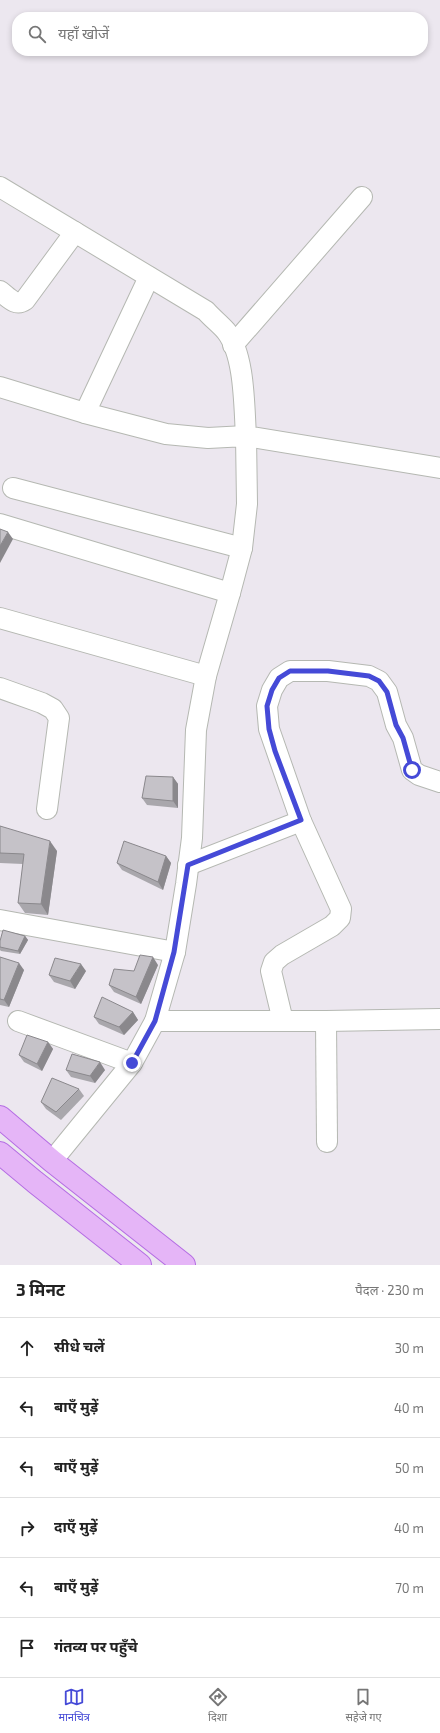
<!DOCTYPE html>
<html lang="hi">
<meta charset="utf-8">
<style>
body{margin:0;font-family:"Exo 2","Noto Sans Devanagari",sans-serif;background:#f6f6f6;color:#222}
.stop{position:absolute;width:12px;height:12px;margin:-9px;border:3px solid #454ad7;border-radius:50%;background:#fff}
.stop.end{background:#454ad7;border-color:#fff;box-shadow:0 1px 4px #0008}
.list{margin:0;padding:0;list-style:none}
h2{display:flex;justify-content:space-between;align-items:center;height:52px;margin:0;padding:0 16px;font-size:17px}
h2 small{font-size:13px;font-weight:400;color:#767676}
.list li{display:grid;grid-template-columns:26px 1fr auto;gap:12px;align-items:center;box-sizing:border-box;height:60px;padding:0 16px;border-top:1px solid #e0e0e0}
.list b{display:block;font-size:15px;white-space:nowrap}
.list em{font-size:13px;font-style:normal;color:#767676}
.icon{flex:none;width:22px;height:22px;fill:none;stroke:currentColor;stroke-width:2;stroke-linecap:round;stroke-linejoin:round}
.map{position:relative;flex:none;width:440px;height:1265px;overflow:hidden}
.search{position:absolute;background:#fff;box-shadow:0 2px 6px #0003;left:12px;right:12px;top:12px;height:44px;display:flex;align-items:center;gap:10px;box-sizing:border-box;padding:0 14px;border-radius:16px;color:#767676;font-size:15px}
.sheet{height:412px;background:#fff}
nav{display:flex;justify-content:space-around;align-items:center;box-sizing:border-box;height:56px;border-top:1px solid #e0e0e0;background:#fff;font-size:11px;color:#767676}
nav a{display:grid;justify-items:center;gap:2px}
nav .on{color:#454ad7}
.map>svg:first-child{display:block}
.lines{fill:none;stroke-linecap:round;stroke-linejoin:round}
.minor-casing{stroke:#b5b8b2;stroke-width:22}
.major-casing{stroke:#b46ce3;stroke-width:24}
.minor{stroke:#fff;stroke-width:20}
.major{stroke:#e5b5f7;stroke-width:22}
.wall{fill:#a9a7ac}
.shaded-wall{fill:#8a888c}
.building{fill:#c5c2c8;stroke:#8a888c}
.route{stroke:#454ad7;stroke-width:5}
</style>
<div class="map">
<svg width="440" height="1265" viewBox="0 0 440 1265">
<rect width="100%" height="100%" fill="#ece7ef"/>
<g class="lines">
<g class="minor-casing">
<g id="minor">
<path d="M 0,187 L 206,311 C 212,318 220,324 226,331 C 245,355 244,406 246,436 L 440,468"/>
<path d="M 0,291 C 8,297 15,307 25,300 L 75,232"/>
<polyline points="233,345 362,197"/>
<polyline points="0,387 85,413 166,434 208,438 246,436 247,504 242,548 230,593 206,676 196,730 192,838 186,884 175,952 155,1021"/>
<polyline points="85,413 149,277"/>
<polyline points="13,488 242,548"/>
<polyline points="0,524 230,593"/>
<polyline points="0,618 206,676"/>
<polyline points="0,688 42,703 53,709 59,718 47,809"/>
<polyline points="188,865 301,821"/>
<polyline points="0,920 175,952"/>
<polyline points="18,1021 132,1063"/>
<polyline points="283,1021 271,971 274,962 282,955 332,926 340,918 341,909 301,821 269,729 267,706 272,690 279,678 290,671 328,671 369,676 379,681 387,692 396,725 403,738 412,770 419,775 440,782"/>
<polyline points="326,1021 327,1142"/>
<polyline points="52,1161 132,1063 155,1021 326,1021 440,1019"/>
</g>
</g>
<g class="major-casing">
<g id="major">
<polyline points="0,1117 52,1161 184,1265"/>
<polyline points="0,1153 35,1182 140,1265"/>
</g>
</g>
<use href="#minor" class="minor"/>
<use href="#major" class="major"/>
</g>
<g class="wall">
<polygon points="173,777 178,784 178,808 147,805 142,798"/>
<polygon points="0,826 57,851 48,915 25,913 18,903 23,864 0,863"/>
<polygon points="166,856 171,863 163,890 122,870 117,863"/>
<polygon points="25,936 28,940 20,954 1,951 0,950 0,941"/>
<polygon points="0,957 24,970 9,1007 0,1005"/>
<polygon points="158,965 141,1004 114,992 109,985 134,971"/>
<polygon points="86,971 75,989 54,982 49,975"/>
<polygon points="133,1012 138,1020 124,1035 99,1024 94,1017"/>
<polygon points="48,1042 53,1049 42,1071 24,1062 19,1055"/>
<polygon points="66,1070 105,1070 95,1083 71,1077"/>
<polygon points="79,1089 84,1096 61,1120 46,1109 41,1102"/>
</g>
<g class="shaded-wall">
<polygon points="8,532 13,539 0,563 0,546"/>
<polygon points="173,777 178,784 178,808 173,801"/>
<polygon points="50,841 57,851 48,915 41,904"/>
<polygon points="166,856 171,863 163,890 158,882"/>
<polygon points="25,936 28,940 20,954 18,951"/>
<polygon points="153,957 158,965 141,1004 136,997"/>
<polygon points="19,963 24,970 9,1007 4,1000"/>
<polygon points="81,964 86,971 75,989 70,981"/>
<polygon points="133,1012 138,1020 124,1035 119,1027"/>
<polygon points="48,1042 53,1049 42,1071 37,1064"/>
<polygon points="100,1062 105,1070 95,1083 90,1076"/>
</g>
<g class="building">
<polygon points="0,529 8,532 0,546"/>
<polygon points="146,776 173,777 173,801 142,798"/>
<polygon points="0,826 50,841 41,904 18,903 24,854 0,853"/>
<polygon points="124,841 166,856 158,882 117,863"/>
<polygon points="3,930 25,936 18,951 0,947 0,941"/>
<polygon points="140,955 153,957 136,997 109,985 114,969 134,971"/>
<polygon points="0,957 19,963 4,1000 0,999"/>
<polygon points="55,958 81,964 70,981 49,975"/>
<polygon points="102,997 133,1012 119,1027 94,1017"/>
<polygon points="27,1035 48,1042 37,1064 19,1055"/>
<polygon points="72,1054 100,1062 90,1076 66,1070"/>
<polygon points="52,1078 79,1089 56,1112 41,1102"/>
</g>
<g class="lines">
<polyline class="route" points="132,1063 155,1021 174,952 188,865 301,820 275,751 269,729 267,706 272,690 279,678 290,671 328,671 369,676 379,681 387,692 396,725 403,738 412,770"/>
</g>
</svg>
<div class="stop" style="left:412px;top:770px"></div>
<div class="stop end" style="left:132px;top:1063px"></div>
<div class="search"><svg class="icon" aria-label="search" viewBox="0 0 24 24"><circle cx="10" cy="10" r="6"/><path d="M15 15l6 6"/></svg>यहाँ खोजें</div>
</div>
<section class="sheet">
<h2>3 मिनट<small>पैदल · 230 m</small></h2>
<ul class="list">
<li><svg class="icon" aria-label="ahead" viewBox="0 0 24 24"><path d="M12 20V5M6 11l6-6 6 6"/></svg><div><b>सीधे चलें</b></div><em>30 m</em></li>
<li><svg class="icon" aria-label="left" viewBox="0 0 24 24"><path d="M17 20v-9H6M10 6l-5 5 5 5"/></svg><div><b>बाएँ मुड़ें</b></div><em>40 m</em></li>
<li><svg class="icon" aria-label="left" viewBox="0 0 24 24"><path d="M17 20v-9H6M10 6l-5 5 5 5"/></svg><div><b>बाएँ मुड़ें</b></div><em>50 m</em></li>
<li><svg class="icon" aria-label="right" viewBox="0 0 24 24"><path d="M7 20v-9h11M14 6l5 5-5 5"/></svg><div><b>दाएँ मुड़ें</b></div><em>40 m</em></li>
<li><svg class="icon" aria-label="left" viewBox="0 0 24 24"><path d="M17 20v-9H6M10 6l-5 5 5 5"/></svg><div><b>बाएँ मुड़ें</b></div><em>70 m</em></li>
<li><svg class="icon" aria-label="arrive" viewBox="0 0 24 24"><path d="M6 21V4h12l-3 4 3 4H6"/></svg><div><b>गंतव्य पर पहुँचे</b></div></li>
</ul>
</section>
<nav>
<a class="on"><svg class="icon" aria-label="map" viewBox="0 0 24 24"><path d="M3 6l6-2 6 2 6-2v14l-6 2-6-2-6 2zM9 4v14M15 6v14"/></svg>मानचित्र</a>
<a><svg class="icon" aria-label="directions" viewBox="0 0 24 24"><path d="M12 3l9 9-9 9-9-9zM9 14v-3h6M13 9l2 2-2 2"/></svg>दिशा</a>
<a><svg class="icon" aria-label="saved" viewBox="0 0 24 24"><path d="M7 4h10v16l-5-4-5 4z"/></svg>सहेजे गए</a>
</nav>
